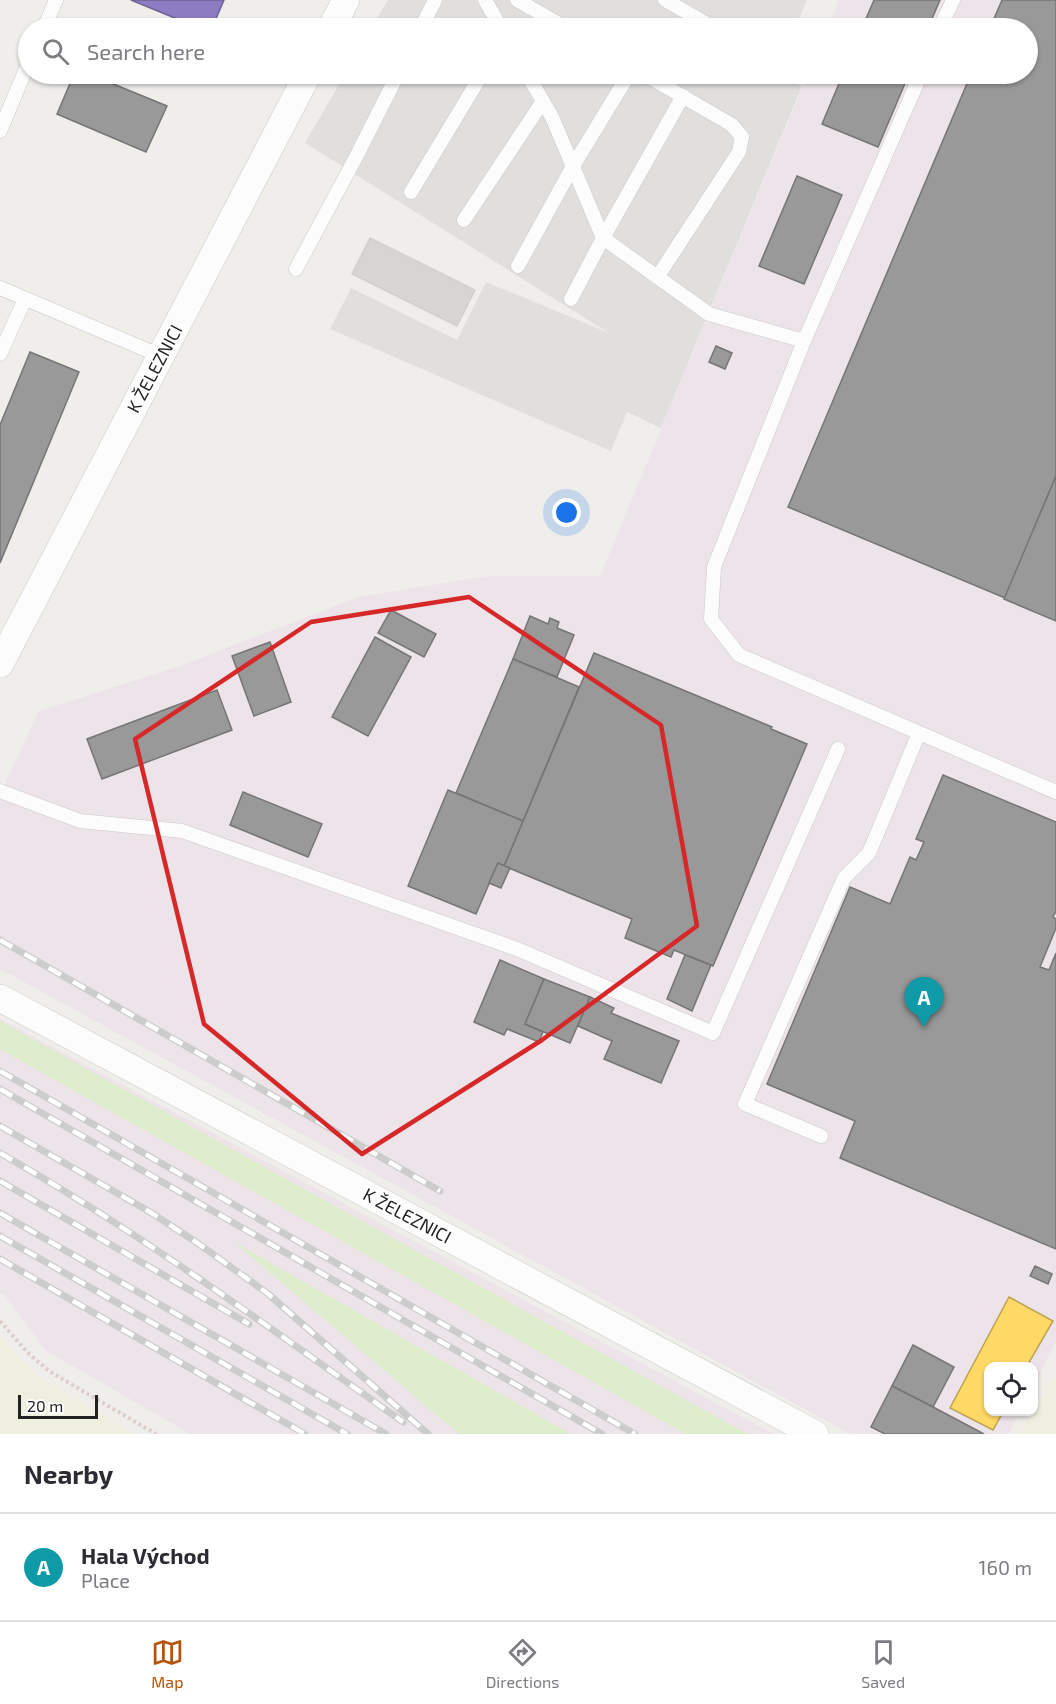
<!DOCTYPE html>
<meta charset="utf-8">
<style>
body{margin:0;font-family:"Exo 2",sans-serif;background:#f7f7f7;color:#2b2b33}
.controls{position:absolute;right:18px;bottom:18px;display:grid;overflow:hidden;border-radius:12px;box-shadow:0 2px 4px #0004}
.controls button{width:54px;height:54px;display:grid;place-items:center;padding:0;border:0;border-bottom:2px solid #e1e1e2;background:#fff;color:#2b2b33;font:30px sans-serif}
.scale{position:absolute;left:18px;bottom:15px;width:80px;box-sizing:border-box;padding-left:6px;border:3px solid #222;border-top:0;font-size:16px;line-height:21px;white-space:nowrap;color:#222;-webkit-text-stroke:4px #fff;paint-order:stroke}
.you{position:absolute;left:567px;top:513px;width:21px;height:21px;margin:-15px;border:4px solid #fff;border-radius:50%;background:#1a73e8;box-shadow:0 0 0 9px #1a73e833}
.badge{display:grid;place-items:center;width:39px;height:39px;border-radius:50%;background:#b45309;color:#fff;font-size:20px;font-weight:700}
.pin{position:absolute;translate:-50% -50px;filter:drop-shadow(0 2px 3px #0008)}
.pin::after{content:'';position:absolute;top:32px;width:21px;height:18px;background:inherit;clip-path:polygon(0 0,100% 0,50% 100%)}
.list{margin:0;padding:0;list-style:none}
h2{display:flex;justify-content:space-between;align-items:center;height:78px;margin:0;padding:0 24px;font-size:26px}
h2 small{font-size:20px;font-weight:400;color:#7c7c81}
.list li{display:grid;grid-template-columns:39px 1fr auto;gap:18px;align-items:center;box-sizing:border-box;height:108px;padding:0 24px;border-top:2px solid #e1e1e2}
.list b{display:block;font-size:22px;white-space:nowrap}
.list p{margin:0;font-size:20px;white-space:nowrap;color:#7c7c81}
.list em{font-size:20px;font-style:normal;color:#7c7c81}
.icon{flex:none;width:33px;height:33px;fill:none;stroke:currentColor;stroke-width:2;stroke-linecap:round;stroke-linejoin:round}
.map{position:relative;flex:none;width:1056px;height:1434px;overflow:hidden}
.search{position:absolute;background:#fff;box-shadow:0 2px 4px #0004;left:18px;right:18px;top:18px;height:66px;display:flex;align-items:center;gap:15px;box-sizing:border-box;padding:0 21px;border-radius:33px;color:#7c7c81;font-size:22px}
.sheet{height:186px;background:#fff}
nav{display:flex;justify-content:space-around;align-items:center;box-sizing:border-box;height:84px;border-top:2px solid #e1e1e2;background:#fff;font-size:16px;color:#7c7c81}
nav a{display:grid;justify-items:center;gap:3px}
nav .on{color:#b45309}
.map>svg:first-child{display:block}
.industrial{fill:#ede4e9}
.farmland{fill:#efefdf}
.grass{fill:#ddeccb}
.parking{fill:#e0dfde}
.homes{fill:#ffd966;stroke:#bda252;stroke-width:1.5}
.offices{fill:#8e7cc3;stroke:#6e6193;stroke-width:1.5}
.industry{fill:#999;stroke:#757575;stroke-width:1.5}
.building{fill:#d7d4d2;stroke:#d3d0cc;stroke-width:1.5}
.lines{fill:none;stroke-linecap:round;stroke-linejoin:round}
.service-casing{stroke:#c9c8c7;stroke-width:15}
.minor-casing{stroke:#c9c8c7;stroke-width:28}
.path{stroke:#dccecd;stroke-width:4;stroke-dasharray:3 3;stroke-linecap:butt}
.service{stroke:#fdfcfc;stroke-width:14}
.minor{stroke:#fdfcfc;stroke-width:27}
.rail-casing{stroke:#ccc;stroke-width:7}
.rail{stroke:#fff;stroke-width:4.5;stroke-dasharray:14;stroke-linecap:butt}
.marked{fill:none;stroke:#d62828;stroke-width:4.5;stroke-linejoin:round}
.labels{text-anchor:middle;stroke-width:6;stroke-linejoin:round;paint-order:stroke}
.street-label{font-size:18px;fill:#222;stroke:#fff}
</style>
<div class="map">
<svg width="1056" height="1434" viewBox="0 0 1056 1434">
<rect width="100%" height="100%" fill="#f0eeeb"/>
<g class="industrial">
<polygon points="839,0 1056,0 1056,1342 1034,1386 1034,1366 988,1366 988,1412 1020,1412 1008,1434 850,1434 0,969 0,794 39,711 174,668 359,597 488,576 600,576 808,74 1028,74 1028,28 827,28"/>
<polygon points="0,1019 774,1434 190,1434 45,1350 4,1295 0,1293"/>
</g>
<g class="farmland">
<polygon points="0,1336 20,1360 38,1376 133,1434 0,1434"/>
<polygon points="1056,1374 1056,1434 1020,1434"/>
</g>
<g class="grass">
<polygon points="0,1021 748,1434 686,1434 0,1049"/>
<polygon points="234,1242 571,1434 459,1434"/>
</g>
<g class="parking">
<polygon points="388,0 807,0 795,28 371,28"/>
<polygon points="345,74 776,74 775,77 802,86 661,428 627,412 611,451 330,329 351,288 457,340 486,282 609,333 305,143"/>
</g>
<polygon class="homes" points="1009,1297 1053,1321 1027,1366 988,1366 988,1412 1003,1412 993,1430 950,1408"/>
<polygon class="offices" points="131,0 224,0 212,28 199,28"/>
<g class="industry">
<polygon points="874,0 940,0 928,28 862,28"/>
<polygon points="1002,0 1056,0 1056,476 1005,598 788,507 971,74 1028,74 1028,28 990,28"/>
<polygon points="74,74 89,74 167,106 146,152 57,114"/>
<polygon points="843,74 909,74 878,147 822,124"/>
<polygon points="797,176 842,195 804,284 759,266"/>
<polygon points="716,346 732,353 725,369 709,362"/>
<polygon points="30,352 79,372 0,563 0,425"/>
<polygon points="1056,476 1056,621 1004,599"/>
<polygon points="391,610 436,634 424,657 378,633"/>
<polygon points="530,616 548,624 550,618 559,622 557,628 574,635 557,677 513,659"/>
<polygon points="375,637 411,657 368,736 332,717"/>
<polygon points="270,642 291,702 254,716 232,656"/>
<polygon points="594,653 772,727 771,729 807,744 713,966 674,950 671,957 625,938 632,919 504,866"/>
<polygon points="513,659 579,687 523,821 456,793"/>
<polygon points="217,690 232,730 102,779 87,739"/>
<polygon points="943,775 1056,822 1056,911 1053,917 1056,919 1056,928 1040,967 1049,970 1056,953 1056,1249 840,1158 855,1121 767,1084 850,887 890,904 910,857 916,860 924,842 916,839"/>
<polygon points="448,790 523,821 504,866 498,863 476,914 408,886"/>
<polygon points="243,792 322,824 308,857 230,825"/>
<polygon points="498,863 510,868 501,888 489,883"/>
<polygon points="685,955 711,965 692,1011 667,999"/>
<polygon points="500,960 544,979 525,1024 543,1032 539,1042 507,1029 504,1035 474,1022"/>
<polygon points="544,979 590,997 570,1043 525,1024"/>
<polygon points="590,997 614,1008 611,1013 679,1041 661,1083 604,1059 612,1041 578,1026"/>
<polygon points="1035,1266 1052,1274 1048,1284 1030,1276"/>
<polygon points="913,1345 954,1367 933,1407 892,1386"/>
<polygon points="892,1386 933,1407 984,1434 885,1434 871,1427"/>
</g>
<polygon class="building" points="370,238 475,290 457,326 352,274"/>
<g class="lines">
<g class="service-casing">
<g id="service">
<polyline points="485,0 501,28"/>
<polyline points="517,0 566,28"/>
<polyline points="665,0 714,28"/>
<polyline points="44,28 56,0"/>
<polyline points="421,28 435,0"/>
<polyline points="940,28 953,0"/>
<polyline points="527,74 552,117 603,238 709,314 804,341"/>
<polyline points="644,74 732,125 742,137 739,152 658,276"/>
<polyline points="921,74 804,341 714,567 711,619 739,655 1056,792"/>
<polyline points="0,131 28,64"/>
<polyline points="411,192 482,74"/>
<polyline points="464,220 543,101"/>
<polyline points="518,266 573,166 629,74"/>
<polyline points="296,269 356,157 398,74"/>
<polyline points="0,288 161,356"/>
<polyline points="571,299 603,238 683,96"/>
<polyline points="0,354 25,299"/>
<polyline points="0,791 80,821 182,831 517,949 713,1033 838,749"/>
<polyline points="821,1136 745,1104 844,878 869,853 919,733"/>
</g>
</g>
<g class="minor-casing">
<g id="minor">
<polyline points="331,28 346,0"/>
<polyline points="0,664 308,74"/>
<polyline points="0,998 815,1434"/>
</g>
</g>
<polyline class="path" points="0,1321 27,1352 49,1371 156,1434"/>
<use href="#service" class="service"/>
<use href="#minor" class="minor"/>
<g class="rail-casing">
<g id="rail">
<polyline points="0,940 440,1191"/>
<polyline points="0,1071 635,1434"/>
<polyline points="0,1089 602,1434"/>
<polyline points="0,1126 150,1212 196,1242 267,1293 428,1434"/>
<path d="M 0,1153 C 141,1233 271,1329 403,1422"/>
<polyline points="0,1181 249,1324"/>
<polyline points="0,1213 386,1434"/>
<polyline points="0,1236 347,1434"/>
<polyline points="0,1259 305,1434"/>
</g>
</g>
<use href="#rail" class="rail"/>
</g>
<path class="marked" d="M 469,597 L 661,725 L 697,926 L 542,1040 L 362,1154 L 204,1024 L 135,739 L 311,622 Z"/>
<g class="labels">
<g class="street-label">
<text transform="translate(155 369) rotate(-62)" y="6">K ŽELEZNICI</text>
<text transform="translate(407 1216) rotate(28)" y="6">K ŽELEZNICI</text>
</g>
</g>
</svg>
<div class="controls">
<button><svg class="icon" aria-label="locate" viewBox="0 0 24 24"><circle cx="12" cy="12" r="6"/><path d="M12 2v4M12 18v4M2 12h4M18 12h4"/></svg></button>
</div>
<div class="scale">20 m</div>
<div class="you"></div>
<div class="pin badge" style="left:924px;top:1027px;background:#0f9aa8">A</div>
<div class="search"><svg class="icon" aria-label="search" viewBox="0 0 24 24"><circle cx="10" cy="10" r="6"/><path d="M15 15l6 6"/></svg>Search here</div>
</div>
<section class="sheet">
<h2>Nearby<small></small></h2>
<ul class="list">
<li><span class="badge" style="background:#0f9aa8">A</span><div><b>Hala Východ</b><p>Place</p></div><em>160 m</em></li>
</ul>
</section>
<nav>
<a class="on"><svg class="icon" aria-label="map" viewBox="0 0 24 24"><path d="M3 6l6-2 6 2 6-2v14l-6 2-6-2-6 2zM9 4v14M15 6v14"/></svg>Map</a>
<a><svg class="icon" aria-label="directions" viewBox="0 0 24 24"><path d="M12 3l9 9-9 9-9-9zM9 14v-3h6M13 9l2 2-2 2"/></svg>Directions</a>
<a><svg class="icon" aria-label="saved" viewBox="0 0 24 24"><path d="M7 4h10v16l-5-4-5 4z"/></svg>Saved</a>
</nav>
